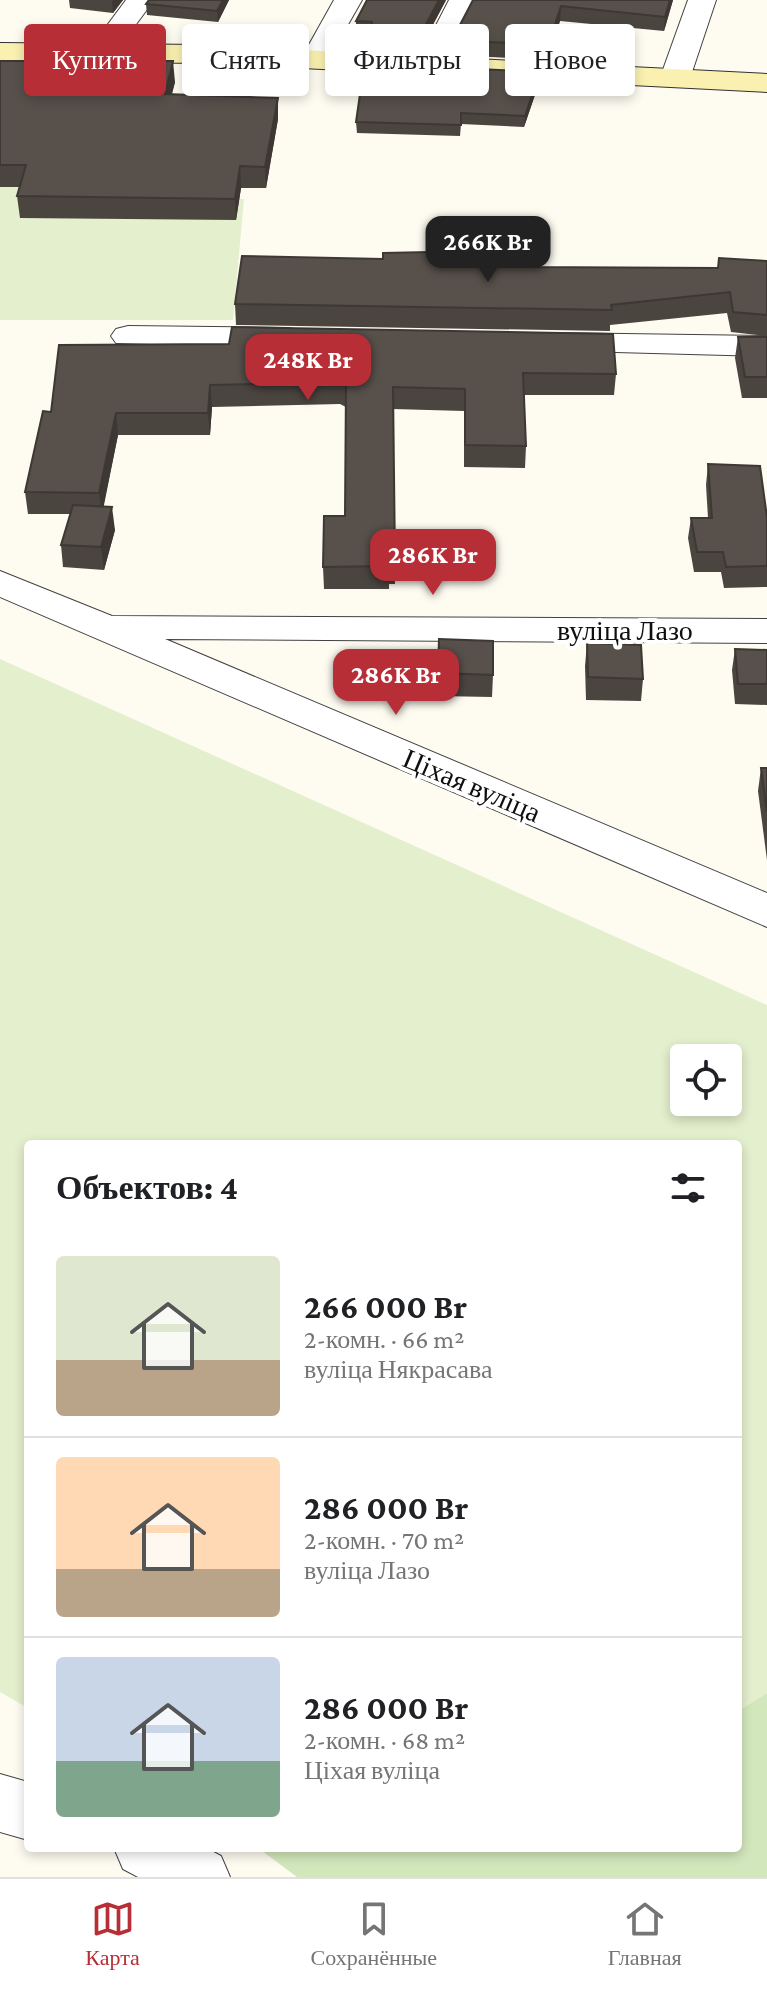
<!DOCTYPE html>
<html lang="ru">
<meta charset="utf-8">
<style>
body{margin:0;font-family:"Crimson Pro",serif;background:#f2f2f2;color:#202124;height:100vh;display:flex;flex-direction:column;font-size:30px;white-space:nowrap}
*{box-sizing:border-box;margin:0}
p{font-size:26px;color:#757577}
.icon{flex:none;width:44px;height:44px;fill:none;stroke:currentColor;stroke-width:2;stroke-linecap:round;stroke-linejoin:round}
.map{position:relative;flex:1;overflow:hidden}
.drawer{position:absolute;left:24px;top:1140px;width:718px;height:712px;display:flex;flex-direction:column;background:#fff;border-radius:8px;box-shadow:0 4px 12px #0003}
.drawer>*{flex:none}
.top-card{position:absolute;left:24px;top:24px;width:720px;height:72px;display:flex;gap:16px}
.fabs{position:absolute;left:670px;top:1044px;display:grid;gap:16px}
.fabs a{display:grid;place-items:center;width:72px;height:72px;border-radius:8px;background:#fff;box-shadow:0 4px 12px #0003;font-size:40px}
.price{position:absolute;translate:-50% -68px;padding:0 18px;border-radius:16px;background:#b72e36;color:#fff;font-size:26px;line-height:52px;filter:drop-shadow(0 2px 4px #0008)}
.price::after{content:'';position:absolute;left:50%;top:48px;width:24px;height:18px;margin-left:-12px;background:inherit;clip-path:polygon(0 0,100% 0,50% 100%)}
.price.current{background:#222;color:#fff}
ul{padding:0;list-style:none}
li{display:flex;align-items:center;gap:24px;height:200px;padding:0 32px}
li+li{border-top:2px solid #e0e0e0}
li span{display:grid;place-items:center;flex:none;width:224px;height:160px;border-radius:8px;color:#555}
li>.icon{margin-inline-start:auto}
span .icon{width:96px;height:96px;fill:#fffc;stroke-width:1}
li b{font-size:34px}
h2{display:flex;justify-content:space-between;align-items:center;height:96px;padding:0 32px;font-size:34px}
.pill{padding:0 28px;border-radius:8px;background:#fff;box-shadow:0 4px 12px #0003;font-size:28px;line-height:72px}
.pill.current{background:#b72e36;color:#fff}
.dock{display:flex;justify-content:space-around;align-items:center;height:112px;border-top:2px solid #e0e0e0;background:#fff;font-size:22px;color:#757577}
.dock a{display:grid;justify-items:center;gap:4px}
.dock .current{color:#b72e36}
.map>svg:first-child{display:block}
</style>
<div class="map">
<svg width="767" height="1877" viewBox="0 0 767 1877">
<rect width="100%" height="100%" fill="#fefbf1"/>
<path fill="#d3e7bc" d="M767,1693V1877H297L258,1848H738V1711Z"/>
<g fill="#e4efcd" fill-rule="evenodd">
<path d="M0,174L151,197L244,199L233,320H0Z"/>
<path d="M0,659L767,1005V1693L738,1711V1144H28V1708L0,1692ZM728,1058V1102H684V1058Z"/>
</g>
<g fill="none" stroke-linecap="round" stroke-linejoin="round">
<defs>
<g id="minor">
<path d="M126,0H154L112,57H92L88,51Z"/>
<path d="M334,0H362L325,65H305L301,59Z"/>
<path d="M449,0H477L439,72H419L415,66Z"/>
<path d="M688,0H716L690,78L685,84H665L660,78Z"/>
<path d="M128,326L289,328L301,331L306,338L301,345L289,348L116,343L111,336L116,329Z"/>
<path d="M553,333L767,336V356L541,350L536,343L541,336Z"/>
<path d="M0,571L112,616L767,619V643L165,639L767,893V927L0,597Z"/>
</g>
<g id="tertiary">
<path d="M0,1774L28,1782V1840L0,1832Z"/>
<path d="M114,1848H206L221,1856L230,1877H138L123,1869Z"/>
</g>
<path id="secondary" d="M0,43L204,45L767,74V92L204,63L0,61Z"/>
</defs>
<use href="#minor" stroke="#424242" stroke-width="2"/>
<use href="#tertiary" stroke="#424242" stroke-width="2"/>
<use href="#secondary" stroke="#313131" stroke-width="2"/>
<use href="#minor" fill="#fff" fill-rule="evenodd"/>
<use href="#tertiary" fill="#fff" fill-rule="evenodd"/>
<use href="#secondary" fill="#faf1b0" fill-rule="evenodd"/>
</g>
<g fill="#4b4540">
<path d="M69,0H123L113,13L70,8Z"/>
<path d="M229,0L218,22L147,15L146,4Z"/>
<path d="M446,0L418,53L371,51V37L356,35V21Z"/>
<path d="M473,0H673L664,31L560,21L547,60L452,55V40Z"/>
<path d="M0,61L175,82L172,94L278,119L266,188H241L236,220L20,218L17,196L20,187H0Z"/>
<path d="M539,83L524,127L461,124L460,136L357,133L356,122Z"/>
<path d="M431,261L527,267L718,268L767,261V336L731,332L727,313L610,325V331L236,325L235,304Z"/>
<path d="M738,337H767V398H742L735,358Z"/>
<path d="M59,345L616,374L614,395H524L526,446L525,468L464,467V411L393,409L395,584H389V589H324L323,567L345,516L346,407L340,404L212,407L210,435H118L103,507L115,530L104,570L63,567L61,545L70,514H28L25,492L51,412Z"/>
<path d="M708,464L767,517V587L724,588L721,572H694L688,538L691,518H708L706,485Z"/>
<path d="M439,639L493,675L492,697L437,696Z"/>
<path d="M587,643L643,679L641,701L586,700L585,666Z"/>
<path d="M735,649L767,650V705L735,704L732,670Z"/>
<path d="M761,768H767V860L758,791Z"/>
</g>
<g fill="#3d3834">
<path d="M113,0H123L113,13L112,2Z"/>
<path d="M223,0H229L218,22L217,11Z"/>
<path d="M439,0H446L418,53V39Z"/>
<path d="M670,0H673L664,31L665,17Z"/>
<path d="M561,6L560,21L547,60L548,45Z"/>
<path d="M173,61L175,82L166,115L165,94Z"/>
<path d="M540,72L539,83L524,127L525,116Z"/>
<path d="M278,98V119L266,188L265,167Z"/>
<path d="M240,166L241,188L236,220L235,199Z"/>
<path d="M210,385L212,407L210,435L208,413Z"/>
<path d="M116,413L118,435L102,515L99,493Z"/>
<path d="M112,507L115,530L104,570L101,547Z"/>
</g>
<g fill="#57504b" stroke="#3d3834" stroke-width="2">
<path d="M149,0H223L217,11L146,4Z"/>
<path d="M367,0H439L418,39L371,36L372,22L356,21Z"/>
<path d="M473,0H670L665,17L561,6L548,45L452,40Z"/>
<path d="M0,61H173L165,94L278,98L265,167L240,166L235,199L17,196L26,165H0Z"/>
<path d="M369,64L540,72L525,116L461,113V125L356,122L363,73L369,74Z"/>
<path d="M430,252L431,261L527,263V267L718,268L719,258L767,261V315L733,312L730,292L611,305L612,310L235,304L242,256L383,259V253Z"/>
<path d="M232,327L613,334L616,374L523,373L526,446L465,445V389L393,387L395,562H389V566L323,567L324,516H345L346,385L340,382L210,385L208,413H116L99,493L25,492L43,411L51,412L59,345L229,344Z"/>
<path d="M738,337H767V377H745Z"/>
<path d="M708,464L760,466L767,517V566L726,567L723,552H697L691,518H712Z"/>
<path d="M73,505L112,507L101,547L61,545Z"/>
<path d="M439,639L493,641V675L438,673Z"/>
<path d="M587,643L641,645L643,679L588,677Z"/>
<path d="M735,649L767,650V684H738Z"/>
<path d="M761,768H767V812Z"/>
</g>
<g text-anchor="middle" stroke-width="8" stroke-linejoin="round" paint-order="stroke">
<g font-size="28" fill="#0f0f0f" stroke="#fff">
<text x="625" y="640">вуліца Лазо</text>
<text transform="translate(472 785) rotate(23)" y="10">Ціхая вуліца</text>
</g>
</g>
</svg>
<div class="fabs">
<a><svg class="icon" aria-label="locate" viewBox="0 0 24 24"><circle cx="12" cy="12" r="6"/><path d="M12 2v4M12 18v4M2 12h4M18 12h4"/></svg></a>
</div>
<b class="price current" style="left:488px;top:284px">266K Br</b>
<b class="price" style="left:308px;top:402px">248K Br</b>
<b class="price" style="left:433px;top:597px">286K Br</b>
<b class="price" style="left:396px;top:717px">286K Br</b>
<div class="top-card">
<a class="pill current">Купить</a>
<a class="pill">Снять</a>
<a class="pill">Фильтры</a>
<a class="pill">Новое</a>
</div>
<section class="drawer">
<h2>Объектов: 4<svg class="icon" aria-label="filters" viewBox="0 0 24 24"><path d="M4 7h16M4 17h16"/><circle cx="9" cy="7" r="2"/><circle cx="15" cy="17" r="2"/></svg></h2>
<ul>
<li><span style="background:linear-gradient(#dfe7d0 65%,#b9a48a 0)"><svg class="icon" aria-label="home" viewBox="0 0 24 24"><path d="M3 11l9-7 9 7M6 9v11h12V9"/></svg></span><div><b>266 000 Br</b><p>2-комн. · 66 m²</p><p>вуліца Някрасава</p></div></li>
<li><span style="background:linear-gradient(#ffd9b3 70%,#b9a48a 0)"><svg class="icon" aria-label="home" viewBox="0 0 24 24"><path d="M3 11l9-7 9 7M6 9v11h12V9"/></svg></span><div><b>286 000 Br</b><p>2-комн. · 70 m²</p><p>вуліца Лазо</p></div></li>
<li><span style="background:linear-gradient(#c9d6e8 65%,#7fa58c 0)"><svg class="icon" aria-label="home" viewBox="0 0 24 24"><path d="M3 11l9-7 9 7M6 9v11h12V9"/></svg></span><div><b>286 000 Br</b><p>2-комн. · 68 m²</p><p>Ціхая вуліца</p></div></li>
</ul>
</section>
</div>
<nav class="dock">
<a class="current"><svg class="icon" aria-label="map" viewBox="0 0 24 24"><path d="M3 6l6-2 6 2 6-2v14l-6 2-6-2-6 2zM9 4v14M15 6v14"/></svg>Карта</a>
<a><svg class="icon" aria-label="saved" viewBox="0 0 24 24"><path d="M7 4h10v16l-5-4-5 4z"/></svg>Сохранённые</a>
<a><svg class="icon" aria-label="home" viewBox="0 0 24 24"><path d="M3 11l9-7 9 7M6 9v11h12V9"/></svg>Главная</a>
</nav>
